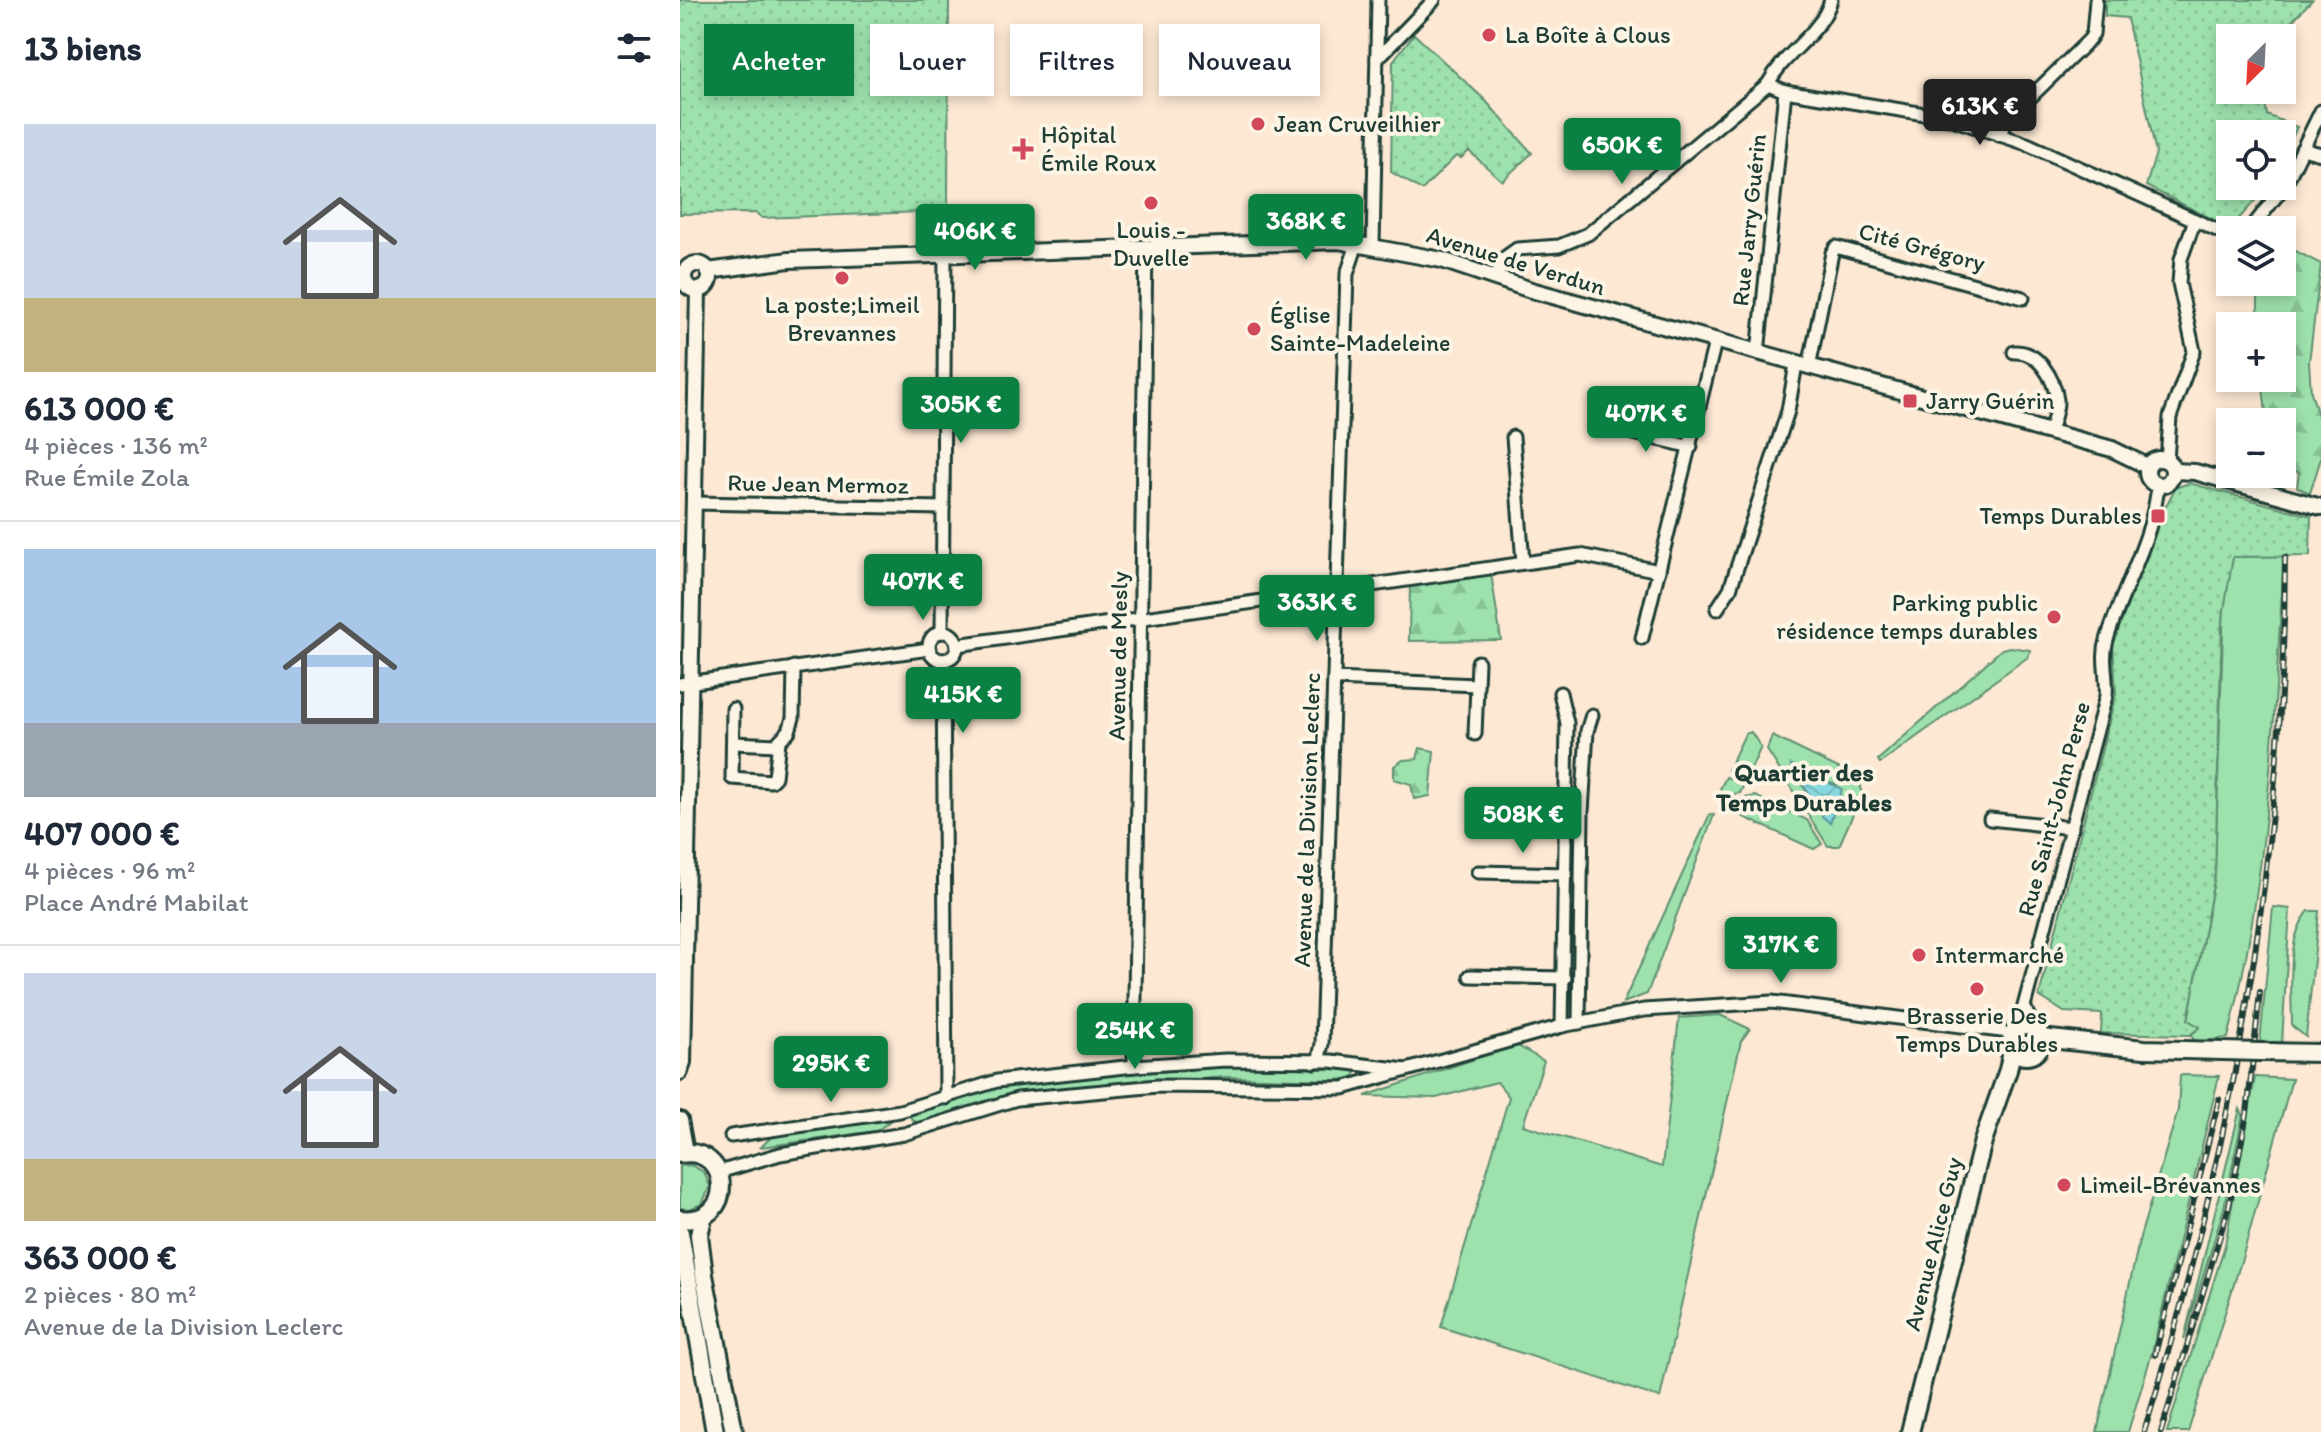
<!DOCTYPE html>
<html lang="fr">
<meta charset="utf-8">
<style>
body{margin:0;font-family:Itim,sans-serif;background:#f6f6f7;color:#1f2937;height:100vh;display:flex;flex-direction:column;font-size:30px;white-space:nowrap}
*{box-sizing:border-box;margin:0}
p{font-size:26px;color:#747a83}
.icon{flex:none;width:44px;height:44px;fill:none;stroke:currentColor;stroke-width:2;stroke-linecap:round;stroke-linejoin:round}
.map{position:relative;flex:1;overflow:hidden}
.sheet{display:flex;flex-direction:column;background:#fff;width:680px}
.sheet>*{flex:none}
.hud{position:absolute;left:24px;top:24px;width:760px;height:72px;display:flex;gap:16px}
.needle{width:52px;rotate:204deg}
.fabs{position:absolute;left:1536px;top:24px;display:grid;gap:16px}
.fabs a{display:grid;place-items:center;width:80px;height:80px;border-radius:0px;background:#fff;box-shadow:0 4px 12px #0003;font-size:40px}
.price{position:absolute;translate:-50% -68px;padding:0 18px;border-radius:8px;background:#0b8043;color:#fff;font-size:26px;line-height:52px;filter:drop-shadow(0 2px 4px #0008)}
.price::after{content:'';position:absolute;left:50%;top:48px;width:24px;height:18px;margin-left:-12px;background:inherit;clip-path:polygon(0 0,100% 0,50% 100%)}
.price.active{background:#222;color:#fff}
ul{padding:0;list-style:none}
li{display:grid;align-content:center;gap:16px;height:424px;padding:0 24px}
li+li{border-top:2px solid #e0e1e3}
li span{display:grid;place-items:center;height:248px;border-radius:0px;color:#555}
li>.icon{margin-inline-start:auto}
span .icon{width:144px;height:144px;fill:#fffc;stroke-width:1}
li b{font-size:34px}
h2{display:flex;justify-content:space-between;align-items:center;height:96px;padding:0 24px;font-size:34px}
.pill{padding:0 28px;border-radius:0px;background:#fff;box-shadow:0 4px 12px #0003;font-size:28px;line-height:72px}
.pill.active{background:#0b8043;color:#fff}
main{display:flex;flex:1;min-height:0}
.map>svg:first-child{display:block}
</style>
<main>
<section class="sheet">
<h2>13 biens<svg class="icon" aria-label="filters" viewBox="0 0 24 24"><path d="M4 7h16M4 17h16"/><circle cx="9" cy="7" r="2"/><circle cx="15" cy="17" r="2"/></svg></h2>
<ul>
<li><span style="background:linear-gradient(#c9d6e8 70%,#c2b280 0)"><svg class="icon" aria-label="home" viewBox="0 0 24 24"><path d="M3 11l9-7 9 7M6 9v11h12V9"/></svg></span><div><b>613 000 €</b><p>4 pièces · 136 m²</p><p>Rue Émile Zola</p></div></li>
<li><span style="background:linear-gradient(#a9c7e8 70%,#9aa5b1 0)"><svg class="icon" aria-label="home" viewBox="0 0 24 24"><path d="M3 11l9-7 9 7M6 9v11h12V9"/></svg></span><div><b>407 000 €</b><p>4 pièces · 96 m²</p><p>Place André Mabilat</p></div></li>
<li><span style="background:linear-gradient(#c9d6e8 75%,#c2b280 0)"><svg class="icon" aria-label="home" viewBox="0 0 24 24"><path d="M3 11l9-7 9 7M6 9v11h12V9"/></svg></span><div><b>363 000 €</b><p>2 pièces · 80 m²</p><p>Avenue de la Division Leclerc</p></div></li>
</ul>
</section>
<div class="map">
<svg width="1641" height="1432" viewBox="0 0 1641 1432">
<defs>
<pattern id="forest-firs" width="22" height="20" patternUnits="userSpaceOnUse" patternTransform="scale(2)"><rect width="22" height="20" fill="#9de1ad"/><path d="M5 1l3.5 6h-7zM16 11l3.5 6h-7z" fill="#87c295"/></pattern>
<pattern id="park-dots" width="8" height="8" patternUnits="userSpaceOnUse" patternTransform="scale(2)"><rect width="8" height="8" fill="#9de1ad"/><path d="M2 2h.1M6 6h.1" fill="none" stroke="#87c295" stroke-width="1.8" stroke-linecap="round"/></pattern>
<pattern id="water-waves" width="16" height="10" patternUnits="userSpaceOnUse" patternTransform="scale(2)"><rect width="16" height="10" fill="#87d8df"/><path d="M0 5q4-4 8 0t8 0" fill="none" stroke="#74bac0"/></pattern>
</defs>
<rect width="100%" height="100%" fill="#fce8d3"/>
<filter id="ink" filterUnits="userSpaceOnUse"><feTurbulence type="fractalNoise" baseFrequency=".0125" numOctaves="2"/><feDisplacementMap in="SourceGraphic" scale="16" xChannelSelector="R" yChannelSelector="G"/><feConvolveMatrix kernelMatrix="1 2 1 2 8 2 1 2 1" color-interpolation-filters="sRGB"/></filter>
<g filter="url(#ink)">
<g fill="#9de1ad" stroke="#5e8f70" stroke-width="2" fill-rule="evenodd">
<path d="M1604,556C1594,718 1589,880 1548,1038L1516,1042L1510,1035L1516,1031L1508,1021L1535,874L1544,600L1553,557Z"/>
<path d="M1330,647L1350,650L1348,657L1200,763L1198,760L1322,649Z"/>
<path d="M1071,732L1081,747L1060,793L1042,796L1040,789L1046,777L1053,779L1055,775L1048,770L1065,734Z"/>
<path d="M1092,736L1181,779V796L1159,846H1148L1087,750ZM1112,765L1157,785L1142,816L1111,767Z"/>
<path d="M1075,796L1127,820L1142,844L1134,849L1046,809L1042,803Z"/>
<path d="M1030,814L1034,815L967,994L943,1003Z"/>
<path d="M1593,907L1610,909L1602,1042H1580Z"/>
<path d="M1629,911H1639L1626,1037L1612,1026C1612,991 1605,938 1629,911Z"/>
<path d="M1040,1015L1070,1029L1061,1041L980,1398L761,1327L829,1097L817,1082L756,1098L685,1096L836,1045L864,1061L843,1125L982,1167L999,1018Z"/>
<path d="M550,1066L678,1070L672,1078L656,1080L545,1077L393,1088L340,1095L237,1123L229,1116L319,1084Z"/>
<path d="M1500,1075L1539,1076L1471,1356L1448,1432H1417L1460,1237L1498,1110Z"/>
<path d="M1575,1077L1612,1079L1563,1255L1508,1432H1487L1545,1245Z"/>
<path d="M1560,1109L1563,1115L1544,1208L1504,1339Z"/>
<path d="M215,1117L197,1131L81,1147L96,1132Z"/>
<path d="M11,1165L24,1172L30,1186L22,1204L9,1209L0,1208V1166Z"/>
</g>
<g fill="url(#forest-firs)" stroke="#5e8f70" stroke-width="2">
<path d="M1602,244L1641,264L1629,362L1631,392L1641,426V458L1630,493L1617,487L1619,472L1602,468V422H1587L1582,378H1602V326H1578V282H1602Z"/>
<path d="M811,573L821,640L729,641L730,582Z"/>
<path d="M740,748L754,751L750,796L734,799L731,784L714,779V766L723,760L737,759Z"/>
</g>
<g fill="url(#park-dots)" stroke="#5e8f70" stroke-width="2">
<path d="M0,0H269L268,211L82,218L76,213L0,214Z"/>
<path d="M1425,0H1632L1596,38H1550V90H1583L1587,115L1617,127L1602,161V134H1550V186H1588L1555,223L1542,224L1466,186L1476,153L1447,18L1425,16Z"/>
<path d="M734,34L805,100L852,153L822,181L789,151L781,158L776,156L742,190L711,172L713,61Z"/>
<path d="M1509,483L1631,516L1630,556L1553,557L1542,622L1535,874L1508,1020L1520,1027L1510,1035L1421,1033L1422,1014L1384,1012L1359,996L1436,694L1433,644L1480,518L1495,488Z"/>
</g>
<path fill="url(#water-waves)" stroke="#5d9a9b" stroke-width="2" d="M1111,765L1162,789L1150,823L1142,816Z"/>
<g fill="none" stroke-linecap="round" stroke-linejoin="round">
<defs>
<g id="minor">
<path d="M697,59L754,0"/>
<path d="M1088,84L1105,91L1269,118L1347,144L1550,236"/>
<path d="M1319,135L1327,120L1409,40L1413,34L1416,0"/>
<path d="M1622,149L1641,154"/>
<path d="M1570,230L1605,185L1641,111"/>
<path d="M693,246L698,0"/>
<path d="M817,276L823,259L837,249L879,246L908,234L1088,84C1105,51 1140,36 1151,0"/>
<path d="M1334,352C1358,350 1374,378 1377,400C1378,409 1372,423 1370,432"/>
<path d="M1078,353L1105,91"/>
<path d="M1129,367L1152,253L1156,247L1343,298"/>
<path d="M929,427L1011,447"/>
<path d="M833,437L843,562"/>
<path d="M1487,461L1490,417L1514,351L1499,283L1501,259L1515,220"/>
<path d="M13,503L263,508"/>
<path d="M1037,609L1050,589L1108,411L1116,364"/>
<path d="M262,632L265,254"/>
<circle cx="263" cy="646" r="14"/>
<path d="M962,638L1035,342"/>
<path d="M277,645L900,555L979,571"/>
<path d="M263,660L266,1098"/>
<path d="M654,679L797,685"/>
<path d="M0,684L249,649"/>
<path d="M880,693L887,723L882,1026"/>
<path d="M53,709L52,778L91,781L95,777L99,741L109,731L113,718L114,667"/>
<path d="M795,734L798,662"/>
<path d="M53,743L98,745"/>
<path d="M1310,819L1392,828"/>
<path d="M798,872L886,874"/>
<path d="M790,976L885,978"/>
<path d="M1345,1008L1353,1028"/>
<path d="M899,1023L902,812L907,731L912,715"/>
<path d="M1338,1029L1426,696C1428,677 1421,659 1427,640C1442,588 1473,540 1478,485"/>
<path d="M634,1062L639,1058L642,1044L667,274L677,244"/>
<path d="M454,1066L466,247"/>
<path d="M51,1136L220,1111L317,1081L454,1066L546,1060L651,1061L726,1070"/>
<path d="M39,1172L100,1154L224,1134L337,1099L478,1086L663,1088L882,1026L964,1010L1092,1002L1321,1031"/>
</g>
<g id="tertiary">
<circle cx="17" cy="277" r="13"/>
<path d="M28,271L109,260L659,241L762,260L851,290L1432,449L1467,466"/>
<circle cx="1480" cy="472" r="13"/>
<path d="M1494,471L1515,472L1641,507"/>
<path d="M0,1072L3,1062L18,290"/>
<path d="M0,1120L6,1152"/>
</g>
<g id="secondary">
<circle cx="1346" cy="1041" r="15"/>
<path d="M1361,1038L1464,1049L1543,1051"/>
<path d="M1580,1052L1641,1053"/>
<path d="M0,1154C52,1144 57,1226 0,1219"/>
<path d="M23,1218L19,1235L24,1275L54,1432"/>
<path d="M0,1233L35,1432"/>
<path d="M1230,1432L1303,1141L1328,1070L1333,1046"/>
</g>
</defs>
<use href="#minor" stroke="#1f3d34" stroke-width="17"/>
<use href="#tertiary" stroke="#1f3d34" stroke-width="20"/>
<use href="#secondary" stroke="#1f3d34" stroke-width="22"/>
<use href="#minor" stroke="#fcf5e5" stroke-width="11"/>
<use href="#tertiary" stroke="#fcf5e5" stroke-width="14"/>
<use href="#secondary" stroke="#fcf5e5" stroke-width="16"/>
<defs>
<g id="rail">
<path d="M1475,1355L1539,1099"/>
<path d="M1464,1432C1553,1149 1604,854 1605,557"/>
<path d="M1481,1432L1549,1206L1567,1114L1580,992"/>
</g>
</defs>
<use href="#rail" stroke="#1f3d34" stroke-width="6"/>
<use href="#rail" stroke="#fcf5e5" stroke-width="3" stroke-dasharray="9" stroke-linecap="butt"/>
<defs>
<path id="secondary-bridge" d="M1543,1051L1580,1052"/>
</defs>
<use href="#secondary-bridge" stroke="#1f3d34" stroke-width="22" stroke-linecap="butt"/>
<use href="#secondary-bridge" stroke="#fcf5e5" stroke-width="16"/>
</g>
</g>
<g fill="#d1495b" stroke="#fcf5e5" stroke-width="3">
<circle cx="809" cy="35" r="8"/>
<circle cx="578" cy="124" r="8"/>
<path d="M339 137h8v8h8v8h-8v8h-8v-8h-8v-8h8z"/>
<circle cx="471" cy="203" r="8"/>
<circle cx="162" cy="278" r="8"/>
<circle cx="574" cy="329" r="8"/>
<rect x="1222" y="393" width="16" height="16" rx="4"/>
<rect x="1470" y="508" width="16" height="16" rx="4"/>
<circle cx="1374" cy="617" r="8"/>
<circle cx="1239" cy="955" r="8"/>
<circle cx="1297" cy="989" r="8"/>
<circle cx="1384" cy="1185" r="8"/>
</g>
<g text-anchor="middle" stroke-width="8" stroke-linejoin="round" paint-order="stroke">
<g font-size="24" fill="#1f3d34" stroke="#fcf5e5" text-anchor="start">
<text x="825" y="43">La Boîte à Clous</text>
<text x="594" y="132">Jean Cruveilhier</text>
<text x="361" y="143">Hôpital<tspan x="361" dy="28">Émile Roux</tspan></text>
<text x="471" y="238" text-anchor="middle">Louis -<tspan x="471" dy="28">Duvelle</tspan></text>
<text x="162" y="313" text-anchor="middle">La poste;Limeil<tspan x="162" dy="28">Brevannes</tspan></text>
<text x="590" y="323">Église<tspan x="590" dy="28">Sainte-Madeleine</tspan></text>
<text x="1246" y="409">Jarry Guérin</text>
<text x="1462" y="524" text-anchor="end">Temps Durables</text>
<text x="1358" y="611" text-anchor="end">Parking public<tspan x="1358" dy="28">résidence temps durables</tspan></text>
<text x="1255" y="963">Intermarché</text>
<text x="1297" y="1024" text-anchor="middle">Brasserie Des<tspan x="1297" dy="28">Temps Durables</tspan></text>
<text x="1400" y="1193">Limeil-Brévannes</text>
</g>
<g font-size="24" fill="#1f3d34" stroke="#fcf5e5">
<text transform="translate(1069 220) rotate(-84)" y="8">Rue Jarry Guérin</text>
<text transform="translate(1242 247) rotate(15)" y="8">Cité Grégory</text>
<text transform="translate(836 261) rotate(17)" y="8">Avenue de Verdun</text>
<text transform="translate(138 484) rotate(1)" y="8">Rue Jean Mermoz</text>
<text transform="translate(438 656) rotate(-89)" y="8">Avenue de Mesly</text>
<text transform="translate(1374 809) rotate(-75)" y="8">Rue Saint-John Perse</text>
<text transform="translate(627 820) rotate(-88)" y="8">Avenue de la Division Leclerc</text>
<text transform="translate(1253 1244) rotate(-76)" y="8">Avenue Alice Guy</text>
</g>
<g font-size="26" font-weight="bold" fill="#1f3d34" stroke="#fcf5e5">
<text x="1124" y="781">Quartier des<tspan x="1124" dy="30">Temps Durables</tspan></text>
</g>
</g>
</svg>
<div class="fabs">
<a><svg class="needle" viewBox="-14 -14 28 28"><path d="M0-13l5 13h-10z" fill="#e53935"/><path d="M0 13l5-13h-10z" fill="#747a83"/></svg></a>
<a><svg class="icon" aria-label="locate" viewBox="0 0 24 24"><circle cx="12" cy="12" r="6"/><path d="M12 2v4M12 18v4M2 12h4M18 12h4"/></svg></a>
<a><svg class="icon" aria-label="layers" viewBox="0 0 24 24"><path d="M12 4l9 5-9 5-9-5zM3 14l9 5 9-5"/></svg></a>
<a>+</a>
<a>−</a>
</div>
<b class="price active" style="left:1300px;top:147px">613K €</b>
<b class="price" style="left:942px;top:186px">650K €</b>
<b class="price" style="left:626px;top:262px">368K €</b>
<b class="price" style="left:295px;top:272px">406K €</b>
<b class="price" style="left:281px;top:445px">305K €</b>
<b class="price" style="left:966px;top:454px">407K €</b>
<b class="price" style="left:243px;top:622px">407K €</b>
<b class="price" style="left:637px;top:643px">363K €</b>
<b class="price" style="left:283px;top:735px">415K €</b>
<b class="price" style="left:843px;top:855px">508K €</b>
<b class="price" style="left:1101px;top:985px">317K €</b>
<b class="price" style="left:455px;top:1071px">254K €</b>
<b class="price" style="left:151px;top:1104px">295K €</b>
<div class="hud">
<a class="pill active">Acheter</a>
<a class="pill">Louer</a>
<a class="pill">Filtres</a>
<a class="pill">Nouveau</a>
</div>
</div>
</main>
